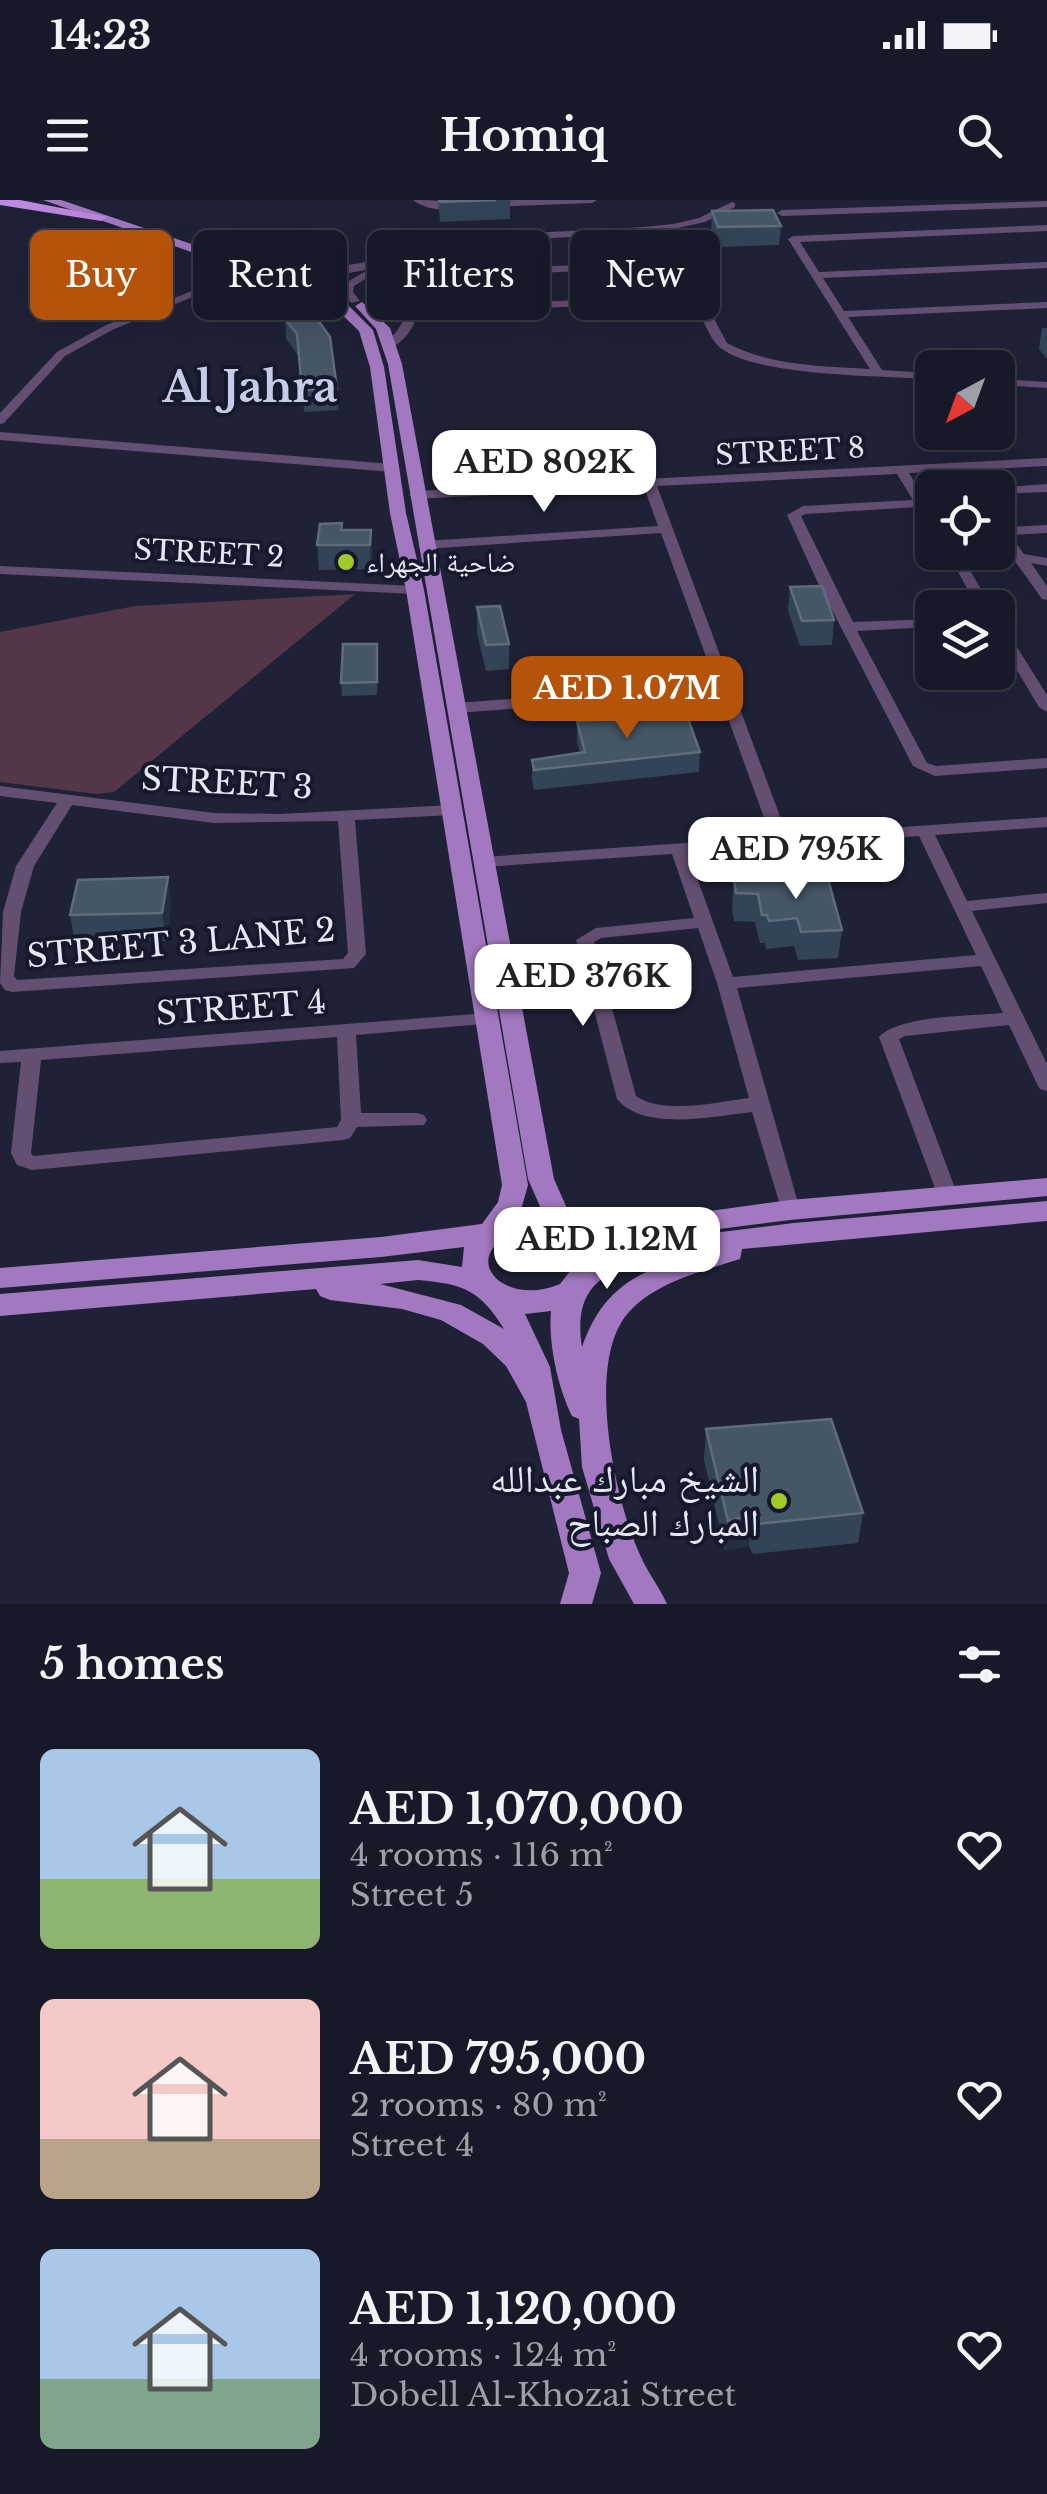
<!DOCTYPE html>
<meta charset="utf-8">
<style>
body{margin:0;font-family:"Libre Baskerville","Noto Naskh Arabic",serif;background:#202230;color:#f1f3f6;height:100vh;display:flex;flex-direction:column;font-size:38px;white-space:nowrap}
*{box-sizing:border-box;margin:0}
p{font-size:32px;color:#9ea0a8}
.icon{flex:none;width:55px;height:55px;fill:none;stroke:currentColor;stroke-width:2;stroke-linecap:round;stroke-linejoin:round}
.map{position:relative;height:1404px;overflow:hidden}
.sheet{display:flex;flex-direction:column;background:#171928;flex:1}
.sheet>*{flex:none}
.top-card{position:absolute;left:30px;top:30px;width:988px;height:90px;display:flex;gap:20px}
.needle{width:65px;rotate:221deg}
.fabs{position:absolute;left:915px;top:150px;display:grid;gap:20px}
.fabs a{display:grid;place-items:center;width:100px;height:100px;border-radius:15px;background:#171928;box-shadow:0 10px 40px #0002,0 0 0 2px #363845;font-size:50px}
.price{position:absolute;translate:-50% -85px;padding:0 22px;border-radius:20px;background:#fff;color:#222;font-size:32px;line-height:65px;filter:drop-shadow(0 2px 5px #0008)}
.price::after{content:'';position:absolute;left:50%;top:60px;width:30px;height:22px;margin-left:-15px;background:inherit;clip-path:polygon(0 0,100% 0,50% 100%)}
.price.selected{background:#b45309;color:#fff}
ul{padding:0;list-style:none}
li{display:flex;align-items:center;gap:30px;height:250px;padding:0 40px}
li span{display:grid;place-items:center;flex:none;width:280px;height:200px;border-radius:15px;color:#555}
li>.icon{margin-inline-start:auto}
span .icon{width:120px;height:120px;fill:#fffc;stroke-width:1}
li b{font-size:42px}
h2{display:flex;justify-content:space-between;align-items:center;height:120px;padding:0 40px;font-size:42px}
.pill{padding:0 35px;border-radius:15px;background:#171928;box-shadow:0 10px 40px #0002,0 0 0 2px #363845;font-size:35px;line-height:90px}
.pill.selected{background:#b45309;color:#fff}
.status{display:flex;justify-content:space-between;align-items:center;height:70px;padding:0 50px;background:#171928;direction:ltr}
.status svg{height:28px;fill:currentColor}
header{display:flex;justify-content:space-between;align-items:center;height:130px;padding:0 40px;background:#171928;font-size:45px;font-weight:700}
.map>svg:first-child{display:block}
</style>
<div class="status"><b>14:23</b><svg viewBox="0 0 49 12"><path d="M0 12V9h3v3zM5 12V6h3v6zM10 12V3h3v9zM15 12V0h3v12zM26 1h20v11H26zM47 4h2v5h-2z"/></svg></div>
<header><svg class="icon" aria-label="menu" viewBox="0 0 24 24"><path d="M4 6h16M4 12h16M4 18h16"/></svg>Homiq<svg class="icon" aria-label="search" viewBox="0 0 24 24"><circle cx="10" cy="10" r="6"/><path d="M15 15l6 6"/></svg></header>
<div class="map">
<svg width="1047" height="1404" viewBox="0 0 1047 1404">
<rect width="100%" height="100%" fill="#1f2136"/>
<path fill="#543649" d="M355,394L114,592L96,594L0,582V432L135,406Z"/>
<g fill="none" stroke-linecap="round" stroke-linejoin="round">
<g fill="#634f72" fill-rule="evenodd">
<path d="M413,0C424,0 458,1 466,5C450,12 427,11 413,0Z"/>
<path d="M517,0H597L592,3L487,7L482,4L487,1Z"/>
<path d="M1047,1V7L782,16L777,13L782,10Z"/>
<path d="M732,2L735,3V7L705,22L664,31L669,34L727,143C770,166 823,166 870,169L788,39L793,36L1047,25V31L800,42L819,72L1047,62V68L823,78L844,111L1047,102V108L848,117L882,170L932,173V179C884,176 758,176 722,149C709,140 702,115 694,101L472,111L453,105L447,78L464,70L673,61L659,34L664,31C603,38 541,36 480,44C422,52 322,94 269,67L274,64C352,77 406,48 480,38C544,29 609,32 673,24L699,18ZM676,67L691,95L472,105L463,103L458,79L466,76Z"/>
<path d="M469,63L474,66L473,68L407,74C418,94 423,117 406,136C399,144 395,147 385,147V143C412,121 415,92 389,67L390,65L402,68Z"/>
<path d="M252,67L261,69L112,130L65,156L4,223L0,224V213L57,152L104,126Z"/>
<path d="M366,71L375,73L354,86L353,92L360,101L351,103L343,92L344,84Z"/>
<path d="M998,179L1047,182V188L998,185Z"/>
<path d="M0,232L392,264L398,268L392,272L0,240Z"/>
<path d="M1047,258V266L909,273L932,311V325L927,324L917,307L806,314L801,316L853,422L932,419V427L857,431L927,563L936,566L1047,558V568L935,576L913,566L818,383L787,315L803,306L913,300L897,274L657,286L787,635L1047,617V627L935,635L967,701L1047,693V703L972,711L1047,864V891L1040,889L1037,884L1009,825L905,836L899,839L958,996L955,1001H941L938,996L879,837C899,815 973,816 1003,813L981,766L737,788L800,1010L797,1015L790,1018L783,1015L752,912C715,916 644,932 617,899L576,740L596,728L694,718L672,654L484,667L475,662L484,657L771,637L719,493L456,513L448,508L456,503L716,484L661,333L425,349L418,345L425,341L658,326L644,287L415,299L409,295L415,291ZM919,636L976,755L733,777L688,653ZM698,728L717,783L749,898C718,902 662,915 636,896L594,742L601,738Z"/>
<path d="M1047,284V292L998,294V288H993Z"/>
<path d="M998,323L1005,327L1047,325V333L1010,335L1024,354L1047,358V366L1031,363L1047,386V400L1042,399L1012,357L964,360L992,408H978L947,352H998V350L1007,349L998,336Z"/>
<path d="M0,366L415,386L422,390L415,394L0,374Z"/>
<path d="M998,424L1005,428L1047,495V512L1039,507L998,439Z"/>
<path d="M0,586L214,613L280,614L452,605L460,610L452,615L355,620L366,754L354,768L12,792L5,790L0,783L3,712L16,666L57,603L0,596ZM72,605L214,623L338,621L348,753L343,759L17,780L14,776L21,712L34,666Z"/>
<path d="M487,813L494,815L496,819L494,823L356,835L361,913H417L424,915L427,920L424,925L357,927L350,938L343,940L32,970L17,965L11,953L21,862L0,863V851ZM337,837L341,920L337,927L33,956L31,953L41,860Z"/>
</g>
<path fill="#a279c0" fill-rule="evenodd" d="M43,0H61L307,83L343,100L373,130L384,167L406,313L424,390L528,985L521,1010L542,1011L528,979L388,164L376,129L355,106L362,102L390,128L402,164L554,979L573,1022L609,1025L790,1000L1047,978V996L790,1020L595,1045L599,1054L639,1042L794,1023L1047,1001V1021L742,1049L740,1059C703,1071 656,1082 629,1112C584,1161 615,1302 641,1357C648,1373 660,1388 667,1404H634L609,1359L582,1267L579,1219L572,1216C558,1188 548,1143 551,1111L525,1114L550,1167L561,1230L601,1373L592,1404H560L569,1373L526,1202L506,1166L483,1144L441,1120L402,1109L330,1100L320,1096L316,1089L0,1116V1094L418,1060L462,1067L464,1047L381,1057L0,1088V1068L381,1037L482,1024L498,1002L502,985L406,390L390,313L370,167L359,131L333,106L297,89ZM523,1029C548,1032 569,1039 574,1066L560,1084C501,1109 453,1053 523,1029ZM685,1057C631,1074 601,1093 582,1147C570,1071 624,1064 685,1057ZM418,1080C464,1084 480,1090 504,1129L461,1105L380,1084Z"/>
<path fill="#bb89df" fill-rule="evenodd" d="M0,0H20L108,17L101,21L0,5Z"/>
</g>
<g fill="#324455">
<path d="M438,0H510V19L440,22Z"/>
<path d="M712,11L781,26L779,45L717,47L711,30Z"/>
<path d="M250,78L252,99L250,108L220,110L218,90Z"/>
<path d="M285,119L337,189L338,210L304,212L298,155L286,139Z"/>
<path d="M1042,128H1047V159L1039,149Z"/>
<path d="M342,323V330H371V369L319,370L317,345Z"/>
<path d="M790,387L834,420L832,445L800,446L788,411Z"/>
<path d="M477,407L509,444V469L486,471L477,433Z"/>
<path d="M378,456L377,495L342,496L341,483Z"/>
<path d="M577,521L700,552L699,572L534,590L532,580V560L580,553L577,541Z"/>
<path d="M168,677L171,705L166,741L75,743L70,715Z"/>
<path d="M734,680L842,730L838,758L798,760L794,746L766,749L765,743H760L755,722L734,721L732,708Z"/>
<path d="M706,1229L863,1313L858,1343L753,1354L749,1346L725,1351L704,1260Z"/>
</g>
<g fill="#232f41">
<path d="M250,78L252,99L250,108L248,88Z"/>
<path d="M371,330L373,354L371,369L370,345Z"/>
<path d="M168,677L171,705L166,741L162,713Z"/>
<path d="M752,1315L749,1346L725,1351L728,1321Z"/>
</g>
<g fill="#455666" stroke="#5e6c7d" stroke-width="2.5">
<path d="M439,0H496L440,2Z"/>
<path d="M773,10L781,26L718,27L712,11Z"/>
<path d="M220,77L250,78L248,88L218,90Z"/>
<path d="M315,116L330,137L337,189L302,190L297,134L285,119Z"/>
<path d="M342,323L341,330H371L370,345H317L320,324Z"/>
<path d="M822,386L834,420L802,421L790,387Z"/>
<path d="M500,406L509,444L486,445L477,407Z"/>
<path d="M343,444H377V482L341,483Z"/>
<path d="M687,516L700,552L534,570L532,560L585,552L577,521Z"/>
<path d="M168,677L162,713L70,715L78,680Z"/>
<path d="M828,679L842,730L801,732L797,718L769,721L767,715H762L758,694L736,693L734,680Z"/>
<path d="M831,1219L863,1313L756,1324L752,1315L728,1321L706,1229Z"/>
</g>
<g fill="#a2c928" stroke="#16182c" stroke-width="4">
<circle cx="346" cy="362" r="10"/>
<circle cx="779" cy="1301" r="10"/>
</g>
<g text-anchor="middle" stroke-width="8" stroke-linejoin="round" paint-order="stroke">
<g font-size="28" fill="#e4e7f5" stroke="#16182c">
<text transform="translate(790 251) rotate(-3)" y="10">STREET 8</text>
<text transform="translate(209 353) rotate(3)" y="10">STREET 2</text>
</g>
<g font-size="28" fill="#e4e7f5" stroke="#16182c" text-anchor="start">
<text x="366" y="372">ضاحية الجهراء</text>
</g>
<g font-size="32" fill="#e4e7f5" stroke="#16182c">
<text transform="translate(227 583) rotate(3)" y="11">STREET 3</text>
<text transform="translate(181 743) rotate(-5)" y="11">STREET 3 LANE 2</text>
<text transform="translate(241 808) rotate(-4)" y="11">STREET 4</text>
</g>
<g font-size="38" fill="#e4e7f5" stroke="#16182c" text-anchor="end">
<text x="759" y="1292">الشيخ مبارك عبدالله<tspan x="759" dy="44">المبارك الصباح</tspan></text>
</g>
<g font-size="42" font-weight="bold" fill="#c7cbe7" stroke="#16182c">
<text x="250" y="202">Al Jahra</text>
</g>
</g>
</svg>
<div class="fabs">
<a><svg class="needle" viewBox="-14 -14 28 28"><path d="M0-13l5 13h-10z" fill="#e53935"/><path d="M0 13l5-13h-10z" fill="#9ea0a8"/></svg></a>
<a><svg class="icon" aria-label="locate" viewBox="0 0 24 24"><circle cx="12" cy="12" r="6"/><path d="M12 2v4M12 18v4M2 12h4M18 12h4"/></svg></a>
<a><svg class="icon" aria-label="layers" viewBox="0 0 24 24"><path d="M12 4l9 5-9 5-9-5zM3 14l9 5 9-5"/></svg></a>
</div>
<b class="price" style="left:544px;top:315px">AED 802K</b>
<b class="price selected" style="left:627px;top:541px">AED 1.07M</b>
<b class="price" style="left:796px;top:702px">AED 795K</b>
<b class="price" style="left:583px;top:829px">AED 376K</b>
<b class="price" style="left:607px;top:1092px">AED 1.12M</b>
<div class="top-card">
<a class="pill selected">Buy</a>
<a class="pill">Rent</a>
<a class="pill">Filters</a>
<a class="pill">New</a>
</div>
</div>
<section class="sheet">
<h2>5 homes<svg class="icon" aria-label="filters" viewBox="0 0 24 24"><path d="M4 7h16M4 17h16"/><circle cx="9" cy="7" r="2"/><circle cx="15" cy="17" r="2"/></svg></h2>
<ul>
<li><span style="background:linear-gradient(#a9c7e8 65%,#8fb573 0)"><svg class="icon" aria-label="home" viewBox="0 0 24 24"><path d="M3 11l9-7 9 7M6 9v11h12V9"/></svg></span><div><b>AED 1,070,000</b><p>4 rooms · 116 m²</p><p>Street 5</p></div><svg class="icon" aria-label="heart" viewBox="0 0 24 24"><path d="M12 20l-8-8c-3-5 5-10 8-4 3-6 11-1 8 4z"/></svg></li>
<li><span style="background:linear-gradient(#f6c9c9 70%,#b9a48a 0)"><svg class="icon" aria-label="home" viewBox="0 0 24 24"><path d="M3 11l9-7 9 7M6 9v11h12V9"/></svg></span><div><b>AED 795,000</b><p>2 rooms · 80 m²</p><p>Street 4</p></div><svg class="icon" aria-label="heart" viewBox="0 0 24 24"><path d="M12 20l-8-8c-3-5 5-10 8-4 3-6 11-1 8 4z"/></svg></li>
<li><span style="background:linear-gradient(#a9c7e8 65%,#7fa58c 0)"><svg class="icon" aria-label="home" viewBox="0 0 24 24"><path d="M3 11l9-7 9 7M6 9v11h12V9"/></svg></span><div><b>AED 1,120,000</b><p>4 rooms · 124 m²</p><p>Dobell Al-Khozai Street</p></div><svg class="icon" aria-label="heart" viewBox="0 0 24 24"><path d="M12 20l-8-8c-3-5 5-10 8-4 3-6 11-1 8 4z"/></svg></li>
</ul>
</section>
